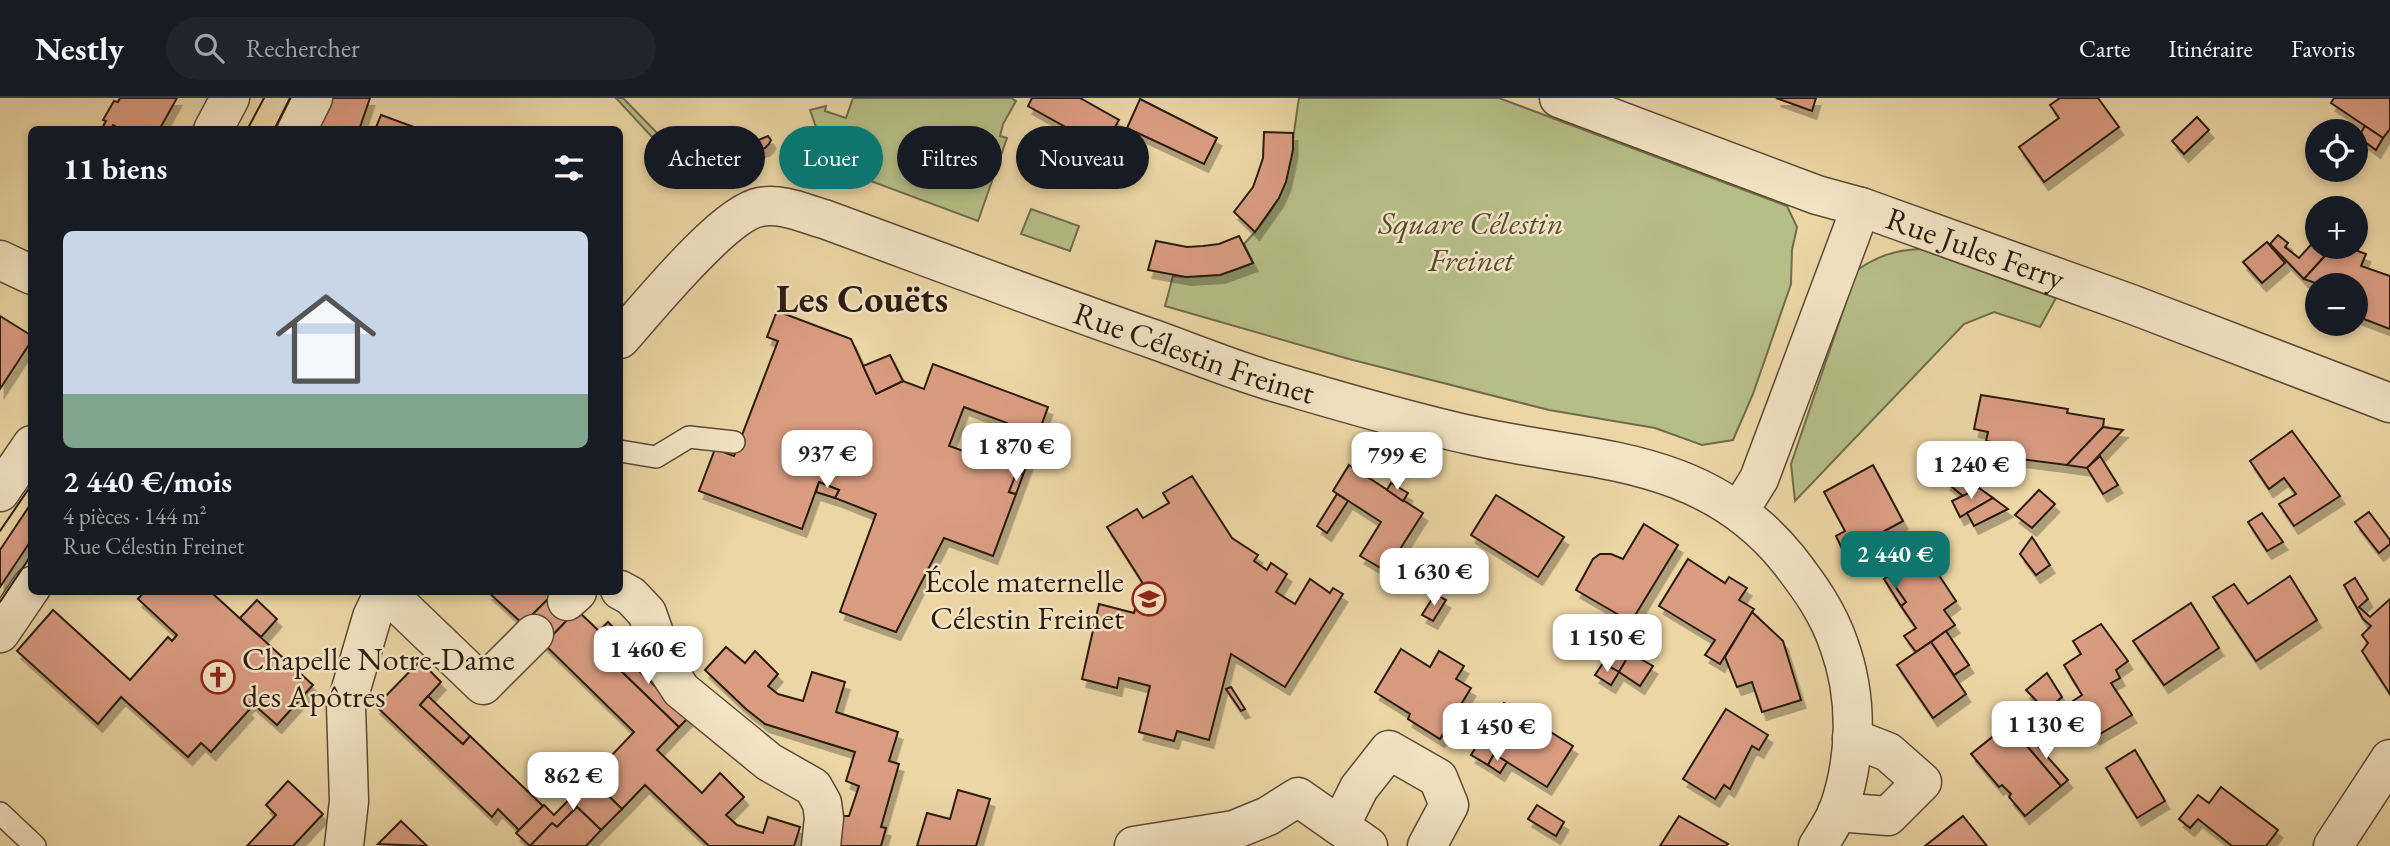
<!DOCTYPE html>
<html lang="fr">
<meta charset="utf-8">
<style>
body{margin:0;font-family:"EB Garamond",serif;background:#20242c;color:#f1f3f6;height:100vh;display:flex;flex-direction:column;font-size:26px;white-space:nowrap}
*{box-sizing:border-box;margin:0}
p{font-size:23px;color:#9ea1a6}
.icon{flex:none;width:38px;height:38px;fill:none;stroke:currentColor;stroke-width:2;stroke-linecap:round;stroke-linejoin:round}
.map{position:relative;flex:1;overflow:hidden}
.panel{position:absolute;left:28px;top:28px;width:595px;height:469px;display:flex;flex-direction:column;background:#171b24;border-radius:10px;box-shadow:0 4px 10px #0003}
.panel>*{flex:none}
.top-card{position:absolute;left:644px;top:28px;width:665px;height:63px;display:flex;gap:14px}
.tools{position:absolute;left:2305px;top:21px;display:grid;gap:14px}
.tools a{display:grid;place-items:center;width:63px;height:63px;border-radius:50%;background:#171b24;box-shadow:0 4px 10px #0003;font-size:35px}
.price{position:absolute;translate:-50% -60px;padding:0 16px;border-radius:14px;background:#fff;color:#222;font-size:23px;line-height:46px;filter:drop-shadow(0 2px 4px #0008)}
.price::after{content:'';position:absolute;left:50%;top:42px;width:21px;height:16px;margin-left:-10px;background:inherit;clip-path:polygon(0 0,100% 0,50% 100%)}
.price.selected{background:#0f766e;color:#fff}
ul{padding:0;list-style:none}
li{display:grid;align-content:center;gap:14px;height:371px;padding:0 35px}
li span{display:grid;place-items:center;height:217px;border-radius:10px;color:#555}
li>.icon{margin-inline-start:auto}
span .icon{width:126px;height:126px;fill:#fffc;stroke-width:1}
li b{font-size:30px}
h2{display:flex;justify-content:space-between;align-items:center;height:84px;padding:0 35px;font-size:30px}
.pill{padding:0 24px;border-radius:32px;background:#171b24;box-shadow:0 4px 10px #0003;font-size:24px;line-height:63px}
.pill.selected{background:#0f766e;color:#fff}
header{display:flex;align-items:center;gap:42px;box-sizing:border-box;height:98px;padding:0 35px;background:#171b24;border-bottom:2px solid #363941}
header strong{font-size:33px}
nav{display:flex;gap:38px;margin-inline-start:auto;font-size:24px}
.search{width:490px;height:63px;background:#20242c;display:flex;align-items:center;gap:18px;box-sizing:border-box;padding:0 24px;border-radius:38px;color:#9ea1a6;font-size:26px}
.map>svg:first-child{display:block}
</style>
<header>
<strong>Nestly</strong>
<div class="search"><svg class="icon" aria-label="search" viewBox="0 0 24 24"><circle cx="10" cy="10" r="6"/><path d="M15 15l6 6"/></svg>Rechercher</div>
<nav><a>Carte</a><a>Itinéraire</a><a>Favoris</a></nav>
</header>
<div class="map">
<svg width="2390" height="748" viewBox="0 0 2390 748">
<defs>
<filter id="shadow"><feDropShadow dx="4.5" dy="8" stdDeviation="0" flood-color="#0004"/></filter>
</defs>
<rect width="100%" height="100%" fill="#ecd6a5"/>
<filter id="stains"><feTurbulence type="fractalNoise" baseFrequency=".00286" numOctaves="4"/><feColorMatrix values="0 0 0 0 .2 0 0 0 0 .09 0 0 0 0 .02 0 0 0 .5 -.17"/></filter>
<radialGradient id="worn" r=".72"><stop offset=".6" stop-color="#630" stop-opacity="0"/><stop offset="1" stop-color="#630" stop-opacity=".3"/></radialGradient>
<g fill="#b6be87" stroke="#706c4c" stroke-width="2">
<path d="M616,0H623L694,73L688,78Z"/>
<path d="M853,0H1011L1016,3L1003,26L1000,38L1007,40L978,123L806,59L816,29L810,12L826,8L825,13L846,20Z"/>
<path d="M1299,0H1499L1787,108L1797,129L1792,152L1791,186L1753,296L1733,342L1702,347L1655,330L1549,312L1349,261L1165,208L1173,178C1202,181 1226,176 1253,165L1244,146C1294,94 1288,67 1299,0Z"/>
<path d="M1031,111L1079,128L1070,153L1021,136Z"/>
<path d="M1920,151L2056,200L2040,229L1994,214L1964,226L1795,403L1791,366L1857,172C1878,158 1895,152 1920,151Z"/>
</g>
<g fill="#d99c81" stroke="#2a1b10" stroke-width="2" fill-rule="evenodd" filter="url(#shadow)">
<path d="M120,0H177L159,32H122L113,27L111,32H104L102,30L106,23L103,22L114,3L118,4Z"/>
<path d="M331,0H370L359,32H316Z"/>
<path d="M1032,0H1080L1119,22L1103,50L1028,8Z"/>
<path d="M1776,0H1816L1812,13Z"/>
<path d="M2060,0H2098L2119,29L2044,84L2019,49L2059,20L2050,7Z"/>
<path d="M2334,0H2390V31L2383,40L2331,5Z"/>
<path d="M1140,1L1217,40L1204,66L1127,30Z"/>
<path d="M381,17L422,32H375Z"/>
<path d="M2197,19L2209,32L2184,56L2172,43Z"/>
<path d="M2365,28L2383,40L2376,52L2358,39Z"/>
<path d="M1264,34L1293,35V52L1286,84L1279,100L1255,134L1234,114L1253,89L1258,75L1263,60Z"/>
<path d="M768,38L771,42L769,46L765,50L755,52L753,49L756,43Z"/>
<path d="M2278,137L2288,145L2285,149L2299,160L2317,140V149H2333L2304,181L2270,146Z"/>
<path d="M1239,138L1253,165L1237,171L1220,177L1186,179L1148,172L1156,143L1187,149L1203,148L1219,146Z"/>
<path d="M2267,144L2285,165L2262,185L2243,164Z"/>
<path d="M2333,149H2347L2366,156L2361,168L2390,178V231L2356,218V187H2321L2304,181Z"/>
<path d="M777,213L851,241L876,296L903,283L924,291L933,266L1048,309L1023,377L1017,373L1013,385L1009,394L1016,396L993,458L944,440L896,534L840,514L876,416L835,400L839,392L819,384L802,431L699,393L715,351L734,358L778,243L767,239ZM964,309L1007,325L992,363L949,348Z"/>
<path d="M0,218L32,238V242L0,291Z"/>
<path d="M890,257L903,283L876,296L863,268Z"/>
<path d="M1981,297L2068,311L2067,315L2104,321L2103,329L2067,367L2004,359L2007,347L1986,343L1988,334L1974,331Z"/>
<path d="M2103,329L2123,332L2087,370L2067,367Z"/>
<path d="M2292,333L2340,398L2294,428L2279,406L2296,396L2284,380L2269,391L2250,363Z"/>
<path d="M2100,358L2118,387L2103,396L2087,370Z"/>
<path d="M1349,367L1423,415L1386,473L1360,458L1381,424L1333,393Z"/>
<path d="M1873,367L1903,423L1844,455L1836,438L1845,433L1824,394Z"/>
<path d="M1955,372L1979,390L1963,398L1946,384Z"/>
<path d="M1017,373L1023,377L1016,396L1009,394Z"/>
<path d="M1192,378L1232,440L1258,457L1254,463L1267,472L1271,465L1287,476L1276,494L1295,506L1310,481L1330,495L1333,490L1343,496L1285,589L1231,556L1209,642L1177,633L1174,643L1139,634L1150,588L1119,580L1117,590L1082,581L1099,506L1134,515L1142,484L1107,429L1137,411L1143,420L1169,405L1163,395Z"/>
<path d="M819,384L839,392L835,400L816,394Z"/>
<path d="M1391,385L1408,395L1403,403L1387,392Z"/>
<path d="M1979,390L1993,400L1960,419L1952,403Z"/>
<path d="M2039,392L2055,406L2032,430L2015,417Z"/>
<path d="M1337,396L1348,403L1327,435L1317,428Z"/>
<path d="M1496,397L1564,439L1538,479L1471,437Z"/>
<path d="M1993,400L2008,411L1974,428L1967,415Z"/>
<path d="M32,404V441L0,489V452Z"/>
<path d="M2369,414L2390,442V446L2379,455L2355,424Z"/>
<path d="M2262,415L2283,444L2267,453L2248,424Z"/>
<path d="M1644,426L1678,447L1631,524L1576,492L1593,461L1600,456H1611L1623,461Z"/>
<path d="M2032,439L2050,467L2036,477L2020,456Z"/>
<path d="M1923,453L1956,503L1944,512L1955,527L1916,554L1904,538L1916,530L1901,508L1906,504L1888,478Z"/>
<path d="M1688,461L1725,485L1729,479L1747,490L1739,502L1754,511L1720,566L1705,557L1715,542L1659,508Z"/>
<path d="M1888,478L1906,504L1901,508L1884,481Z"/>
<path d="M2290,478L2317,522L2256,563L2213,499L2234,486L2248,506Z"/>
<path d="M2355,480L2368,501L2359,509L2370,519L2390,501V596L2362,553L2368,545L2362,537L2371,528L2363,521L2344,487Z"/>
<path d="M144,494H211L313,587L277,627L251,604L246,609L249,612L211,654L201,645L188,659L121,599L98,626L17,553L53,512L130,582L168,539L172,543L177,537L138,501Z"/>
<path d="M488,494H555L523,526Z"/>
<path d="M555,494L577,512L544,546L523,526Z"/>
<path d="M1435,496L1446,502L1433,523L1422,517Z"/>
<path d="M257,502L277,521L261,539L240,520Z"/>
<path d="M2191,505L2219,550L2164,587L2133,543Z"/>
<path d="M577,512L599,533L608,524L631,548L613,565L679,629L657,652L702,695L720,675L744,699L726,717L737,727L763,735L768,719L800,729L794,748H709L645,687L622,711L590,680L634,634L544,546Z"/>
<path d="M1752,514L1783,543L1801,602L1762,614L1752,584L1737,589L1725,559Z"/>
<path d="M1633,520L1647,528L1636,546L1620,538L1629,523L1631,524Z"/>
<path d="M2101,526L2128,563L2116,572L2120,580L2111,585L2132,617L2095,639L2073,603L2082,597L2064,567L2081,556L2073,543Z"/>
<path d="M1946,533L1969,567L1954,577L1931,544Z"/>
<path d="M1620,538L1636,546L1619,574L1603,565Z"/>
<path d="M1931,544L1966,596L1933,620L1897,567Z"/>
<path d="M631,548L640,556L631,565L688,620L679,629L613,565Z"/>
<path d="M726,549L745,565L755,553L778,576L768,588L778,596L803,603L812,574L845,584L836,614L898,634L889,663L899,666L881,729L886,730L881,748H834L843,718H849L859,688L846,683L855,654L765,626L746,611L705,572Z"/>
<path d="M1401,551L1430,569L1439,553L1464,568L1456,581L1471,590L1440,641L1408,621L1410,616L1375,594Z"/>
<path d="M1630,555L1653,568L1640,588L1619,574Z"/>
<path d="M420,563L441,584L420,607L463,646L470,638L543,708L519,732L498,711L492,719L376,608Z"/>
<path d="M1603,565L1619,574L1611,587L1595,577Z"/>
<path d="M2047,575L2062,599L2046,613L2026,592Z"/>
<path d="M1231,589L1245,611L1241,613L1226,591Z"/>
<path d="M428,598L470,638L463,646L420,607Z"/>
<path d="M1504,605L1573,648L1547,689L1494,656L1488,667L1471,657Z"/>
<path d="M1726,611L1768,637L1759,652L1752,648L1730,691L1724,687L1715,701L1683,681Z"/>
<path d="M2015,621L2029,638L2023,643L2061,688L2025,718L2009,699L2011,696L2002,687L1999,689L1971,656Z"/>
<path d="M2029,638L2068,682L2061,688L2023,643Z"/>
<path d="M2135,652L2165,703L2137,720L2106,670Z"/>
<path d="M1494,656L1507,664L1500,675L1488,667Z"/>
<path d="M590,680L622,711L601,732L577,709L557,729L552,725L530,748L516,735L544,707L554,717Z"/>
<path d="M288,683L323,716L293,748H247L276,717L266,707Z"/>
<path d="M2221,689L2278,732L2266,748H2232L2198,721L2190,730L2179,721L2198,697L2209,705Z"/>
<path d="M958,692L990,701L976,748H917L927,715L950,721Z"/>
<path d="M1537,707L1564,724L1556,738L1528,721Z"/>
<path d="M577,709L601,732L586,748H530L552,725L557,729Z"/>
<path d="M1679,718L1728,746L1726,748H1660Z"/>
<path d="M1963,718L1987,748H1925Z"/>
<path d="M401,723L427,748L378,746Z"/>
</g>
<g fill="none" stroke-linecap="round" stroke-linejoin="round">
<defs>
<g id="service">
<path d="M620,353L656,359L689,339L734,344"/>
<path d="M0,715L35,748"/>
</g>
<g id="minor">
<path id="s1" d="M1559,0L1817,97L1861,109L2131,206L2390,305"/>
<path d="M213,32L230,0"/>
<path d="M297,32L313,0"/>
<path d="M0,162L32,177"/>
<path id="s2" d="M620,241C647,211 724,115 760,109C782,105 803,115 824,121C933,161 1043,203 1153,241C1195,256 1238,274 1281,286C1343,304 1406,323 1470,337C1588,364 1703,356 1788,461C1809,488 1828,514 1839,547C1858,599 1857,660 1838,713C1833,725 1825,737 1818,748"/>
<path d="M0,394L32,347"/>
<path d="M1739,413L1759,381L1861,109"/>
<path d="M620,492L631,498L647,515L666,569L681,592L769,664L813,689L822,705L824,720L821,748"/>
<path d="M386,494L483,587L534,536"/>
<path d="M567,503L577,494"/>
<path d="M0,535L32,488"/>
<path d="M1837,714L1888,718L1922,684L1888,654L1852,640"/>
<path d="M1340,728L1359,690L1389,652L1438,680L1449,707L1427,748"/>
<path d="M344,748L349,703L346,608L372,519L384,494"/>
<path d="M1134,748L1234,732L1268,718L1298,699L1368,748"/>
</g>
<path id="tertiary" d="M2333,748L2390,661"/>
</defs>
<use href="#service" stroke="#5a4a35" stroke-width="24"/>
<use href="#minor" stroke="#5a4a35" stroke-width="41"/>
<use href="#tertiary" stroke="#5a4a35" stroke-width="41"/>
<use href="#service" stroke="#f3e4c4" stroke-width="21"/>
<use href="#minor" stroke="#f3e4c4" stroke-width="38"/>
<use href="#tertiary" stroke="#f3e4c4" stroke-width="38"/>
<g stroke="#2a1b10" stroke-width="2">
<path d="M247,32L264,0"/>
<path d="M274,32L290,0"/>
<path d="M0,433L32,386"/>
<path d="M0,504L32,456"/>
</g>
</g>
<defs>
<symbol id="school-ring" viewBox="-11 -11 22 22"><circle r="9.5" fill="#f3e4c4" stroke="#8f2418" stroke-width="1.5"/><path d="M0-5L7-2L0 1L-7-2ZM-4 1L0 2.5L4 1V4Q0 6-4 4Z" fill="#8f2418"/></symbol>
<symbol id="church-ring" viewBox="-11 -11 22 22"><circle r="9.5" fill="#f3e4c4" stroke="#8f2418" stroke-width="1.5"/><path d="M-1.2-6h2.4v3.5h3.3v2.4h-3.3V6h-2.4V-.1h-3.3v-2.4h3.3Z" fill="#8f2418"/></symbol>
</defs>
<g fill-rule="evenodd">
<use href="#school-ring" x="1130" y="482" width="38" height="38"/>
<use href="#church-ring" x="199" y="560" width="38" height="38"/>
</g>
<g text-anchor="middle" stroke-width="5" stroke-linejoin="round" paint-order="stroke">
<g font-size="32" font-style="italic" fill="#544c34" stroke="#f3e4c4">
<text x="1471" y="136">Square Célestin<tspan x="1471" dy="37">Freinet</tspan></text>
</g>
<g font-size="32" fill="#2a1b10" stroke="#f3e4c4">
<text dy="11" stroke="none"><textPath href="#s1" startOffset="443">Rue Jules Ferry</textPath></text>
<text dy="11" stroke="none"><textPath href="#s2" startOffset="654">Rue Célestin Freinet</textPath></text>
</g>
<g font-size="32" fill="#2a1b10" stroke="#f3e4c4" text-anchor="end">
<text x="1124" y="494">École maternelle<tspan x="1124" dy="37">Célestin Freinet</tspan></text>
<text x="242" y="572" text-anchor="start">Chapelle Notre-Dame<tspan x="242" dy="37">des Apôtres</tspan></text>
</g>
<g font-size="38" font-weight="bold" fill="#2a1b10" stroke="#f3e4c4">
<text x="862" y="214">Les Couëts</text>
</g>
</g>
<rect width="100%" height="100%" filter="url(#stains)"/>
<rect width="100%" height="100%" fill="url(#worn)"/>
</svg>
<div class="tools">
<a><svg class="icon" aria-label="locate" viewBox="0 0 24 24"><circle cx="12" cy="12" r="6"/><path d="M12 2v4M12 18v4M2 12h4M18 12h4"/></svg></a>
<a>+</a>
<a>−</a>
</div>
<b class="price" style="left:1016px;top:385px">1 870 €</b>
<b class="price" style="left:827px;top:392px">937 €</b>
<b class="price" style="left:1397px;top:394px">799 €</b>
<b class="price" style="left:1971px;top:403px">1 240 €</b>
<b class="price selected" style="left:1895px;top:493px">2 440 €</b>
<b class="price" style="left:1434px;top:510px">1 630 €</b>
<b class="price" style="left:1607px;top:576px">1 150 €</b>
<b class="price" style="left:648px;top:588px">1 460 €</b>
<b class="price" style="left:2046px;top:663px">1 130 €</b>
<b class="price" style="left:1497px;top:665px">1 450 €</b>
<b class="price" style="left:573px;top:714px">862 €</b>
<div class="top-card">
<a class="pill">Acheter</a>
<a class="pill selected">Louer</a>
<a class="pill">Filtres</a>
<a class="pill">Nouveau</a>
</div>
<section class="panel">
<h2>11 biens<svg class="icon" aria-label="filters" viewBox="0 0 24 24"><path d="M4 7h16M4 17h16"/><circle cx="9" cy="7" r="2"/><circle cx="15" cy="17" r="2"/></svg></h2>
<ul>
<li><span style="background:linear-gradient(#c9d6e8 75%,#7fa58c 0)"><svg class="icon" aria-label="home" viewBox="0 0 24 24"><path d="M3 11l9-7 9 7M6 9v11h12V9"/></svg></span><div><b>2 440 €/mois</b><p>4 pièces · 144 m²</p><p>Rue Célestin Freinet</p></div></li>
</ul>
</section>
</div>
